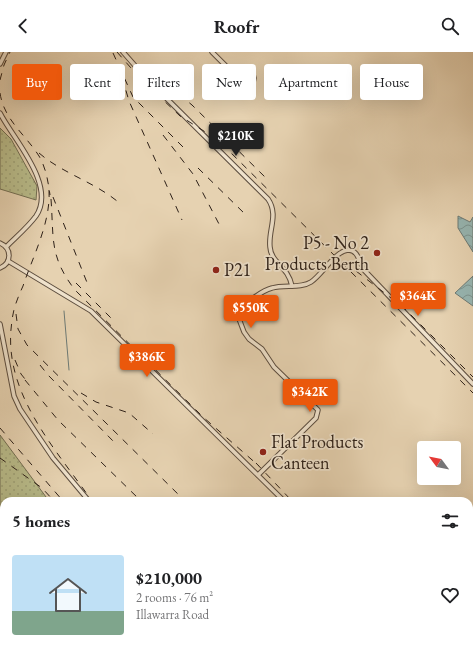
<!DOCTYPE html>
<meta charset="utf-8">
<style>
body{margin:0;font-family:"EB Garamond",serif;background:#f2f2f2;color:#202124;height:100vh;display:flex;flex-direction:column;font-size:15px;white-space:nowrap}
*{box-sizing:border-box;margin:0}
p{font-size:13px;color:#757577}
.icon{flex:none;width:22px;height:22px;fill:none;stroke:currentColor;stroke-width:2;stroke-linecap:round;stroke-linejoin:round}
.map{position:relative;flex:1;overflow:hidden}
.drawer{position:absolute;left:0px;top:445px;width:473px;height:156px;display:flex;flex-direction:column;background:#fff;border-radius:12px 12px 0 0;box-shadow:0 4px 16px #0002}
.drawer>*{flex:none}
.guide{position:absolute;left:12px;top:12px;width:449px;height:36px;display:flex;gap:8px}
.needle{width:26px;rotate:302deg}
.tools{position:absolute;left:417px;top:389px;display:grid;gap:8px}
.tools a{display:grid;place-items:center;width:44px;height:44px;border-radius:4px;background:#fff;box-shadow:0 4px 16px #0002;font-size:20px}
.price{position:absolute;translate:-50% -34px;padding:0 9px;border-radius:4px;background:#ea580c;color:#fff;font-size:13px;line-height:26px;filter:drop-shadow(0 1px 2px #0008)}
.price::after{content:'';position:absolute;left:50%;top:24px;width:12px;height:9px;margin-left:-6px;background:inherit;clip-path:polygon(0 0,100% 0,50% 100%)}
.price.on{background:#222;color:#fff}
ul{padding:0;list-style:none}
li{display:flex;align-items:center;gap:12px;height:100px;padding:0 12px}
li span{display:grid;place-items:center;flex:none;width:112px;height:80px;border-radius:4px;color:#555}
li>.icon{margin-inline-start:auto}
span .icon{width:48px;height:48px;fill:#fffc;stroke-width:1}
li b{font-size:17px}
h2{display:flex;justify-content:space-between;align-items:center;height:48px;padding:0 12px;font-size:17px}
.chip{padding:0 14px;border-radius:4px;background:#fff;box-shadow:0 4px 16px #0002;font-size:14px;line-height:36px}
.chip.on{background:#ea580c;color:#fff}
header{display:flex;justify-content:space-between;align-items:center;height:52px;padding:0 12px;background:#fff;font-size:18px;font-weight:700}
.map>svg:first-child{display:block}
</style>
<header><svg class="icon" aria-label="back" viewBox="0 0 24 24"><path d="M15 5l-7 7 7 7"/></svg>Roofr<svg class="icon" aria-label="search" viewBox="0 0 24 24"><circle cx="10" cy="10" r="6"/><path d="M15 15l6 6"/></svg></header>
<div class="map">
<svg width="473" height="601" viewBox="0 0 473 601">
<defs>
<pattern id="green-dots" width="8" height="8" patternUnits="userSpaceOnUse"><rect width="8" height="8" fill="#b8bb8a"/><path d="M2 2h.1M6 6h.1" fill="none" stroke="#9ea076" stroke-width="1.8" stroke-linecap="round"/></pattern>
<pattern id="water-waves" width="16" height="10" patternUnits="userSpaceOnUse"><rect width="16" height="10" fill="#97b6b2"/><path d="M0 5q4-4 8 0t8 0" fill="none" stroke="#7c9490"/></pattern>
</defs>
<rect width="100%" height="100%" fill="#e6d2b1"/>
<filter id="stains"><feTurbulence type="fractalNoise" baseFrequency=".005" numOctaves="4"/><feColorMatrix values="0 0 0 0 .2 0 0 0 0 .09 0 0 0 0 .02 0 0 0 .5 -.17"/></filter>
<radialGradient id="worn" r=".72"><stop offset=".6" stop-color="#630" stop-opacity="0"/><stop offset="1" stop-color="#630" stop-opacity=".3"/></radialGradient>
<g fill="url(#green-dots)" stroke="#736e52">
<path d="M0,76L11,87L37,134L36,148L0,137Z"/>
<path d="M0,383L49,449H4V507L0,511Z"/>
</g>
<g fill="url(#water-waves)" stroke="#6d7a75">
<path d="M458,164L470,170L473,165V200L458,176Z"/>
<path d="M473,224V254L455,241Z"/>
</g>
<g fill="none" stroke-linecap="round" stroke-linejoin="round">
<path stroke="#6d7a75" stroke-width="1" d="M64,259L69,318"/>
<defs>
<g id="street">
<path d="M123,0L145,25L268,147C279,163 268,178 270,195C271,211 288,214 292,234"/>
<path d="M212,0L239,27"/>
<path d="M0,12L6,0"/>
<circle cx="247" cy="26" r="7"/>
<path d="M0,61C13,87 57,133 36,164C28,175 16,185 6,195"/>
<path d="M0,191C12,196 12,211 0,216"/>
<path d="M8,209L91,259L284,449"/>
<path d="M0,272L14,344L20,357L53,406L89,449"/>
<path d="M258,423L316,366L318,358L274,315L262,297L249,287L244,280L236,259C247,252 259,239 272,236C284,232 300,237 311,230C322,223 335,199 348,198C359,198 359,211 364,218L473,332"/>
<path d="M218,597L221,601"/>
<path d="M435,597L439,601"/>
</g>
<g id="primary">
<path d="M0,560L4,564"/>
<path d="M0,571L4,575"/>
<path d="M28,597L33,601"/>
<path d="M40,597L44,601"/>
</g>
</defs>
<use href="#street" stroke="#5c4d3f" stroke-width="5.5"/>
<use href="#primary" stroke="#2e2119" stroke-width="8"/>
<use href="#street" stroke="#efe2cc" stroke-width="3.5"/>
<use href="#primary" stroke="#e3b978" stroke-width="5.5"/>
<g stroke="#2e2119" stroke-width="1" stroke-dasharray="7 7" stroke-linecap="butt">
<path d="M117,0L138,24L180,64L218,88L473,341"/>
<path d="M113,1L133,45L184,96"/>
<path d="M141,23L181,44L192,53L268,128"/>
<path d="M122,25L129,49L182,168"/>
<path d="M0,28L4,13L10,0"/>
<path d="M0,41C4,68 25,82 39,104C46,116 48,129 50,143"/>
<path d="M163,83L193,122L219,172"/>
<path d="M39,101C62,121 92,129 117,149"/>
<path d="M198,116L247,164"/>
<path d="M49,138C51,170 33,204 23,234C18,245 13,257 12,269C1,339 55,396 92,449"/>
<path d="M53,145L88,233"/>
<path d="M51,147C54,187 49,204 75,238L203,365L259,414"/>
<path d="M356,219L404,256L473,325"/>
<path d="M76,231L114,269"/>
<path d="M16,262L18,277L27,293L185,449"/>
<path d="M15,308L21,322L29,332"/>
<path d="M40,313L48,323L116,392"/>
<path d="M25,328L58,368L141,449"/>
<path d="M81,341L96,350L129,361L153,382"/>
<path d="M0,376L63,449"/>
<path d="M0,406L42,436L54,449"/>
<path d="M256,411L292,449"/>
<path d="M469,554L473,559"/>
<path d="M187,597L190,601"/>
<path d="M211,597L214,601"/>
<path d="M440,597L444,601"/>
</g>
</g>
<g fill="#8f2418" stroke="#efe2cc" stroke-width="1.5">
<circle cx="377" cy="201" r="4"/>
<circle cx="216" cy="218" r="4"/>
<circle cx="263" cy="400" r="4"/>
</g>
<g text-anchor="middle" stroke-width="3.5" stroke-linejoin="round" paint-order="stroke">
<g font-size="18" fill="#2e2119" stroke="#efe2cc" text-anchor="start">
<text x="369" y="197" text-anchor="end">P5 - No 2<tspan x="369" dy="21">Products Berth</tspan></text>
<text x="224" y="224">P21</text>
<text x="271" y="396">Flat Products<tspan x="271" dy="21">Canteen</tspan></text>
</g>
</g>
<rect width="100%" height="100%" filter="url(#stains)"/>
<rect width="100%" height="100%" fill="url(#worn)"/>
</svg>
<div class="tools">
<a><svg class="needle" viewBox="-14 -14 28 28"><path d="M0-13l5 13h-10z" fill="#e53935"/><path d="M0 13l5-13h-10z" fill="#757577"/></svg></a>
</div>
<b class="price on" style="left:236px;top:105px">$210K</b>
<b class="price" style="left:418px;top:265px">$364K</b>
<b class="price" style="left:251px;top:277px">$550K</b>
<b class="price" style="left:147px;top:326px">$386K</b>
<b class="price" style="left:310px;top:361px">$342K</b>
<div class="guide">
<a class="chip on">Buy</a>
<a class="chip">Rent</a>
<a class="chip">Filters</a>
<a class="chip">New</a>
<a class="chip">Apartment</a>
<a class="chip">House</a>
</div>
<section class="drawer">
<h2>5 homes<svg class="icon" aria-label="filters" viewBox="0 0 24 24"><path d="M4 7h16M4 17h16"/><circle cx="9" cy="7" r="2"/><circle cx="15" cy="17" r="2"/></svg></h2>
<ul>
<li><span style="background:linear-gradient(#bfe0f5 70%,#7fa58c 0)"><svg class="icon" aria-label="home" viewBox="0 0 24 24"><path d="M3 11l9-7 9 7M6 9v11h12V9"/></svg></span><div><b>$210,000</b><p>2 rooms · 76 m²</p><p>Illawarra Road</p></div><svg class="icon" aria-label="heart" viewBox="0 0 24 24"><path d="M12 20l-8-8c-3-5 5-10 8-4 3-6 11-1 8 4z"/></svg></li>
</ul>
</section>
</div>
